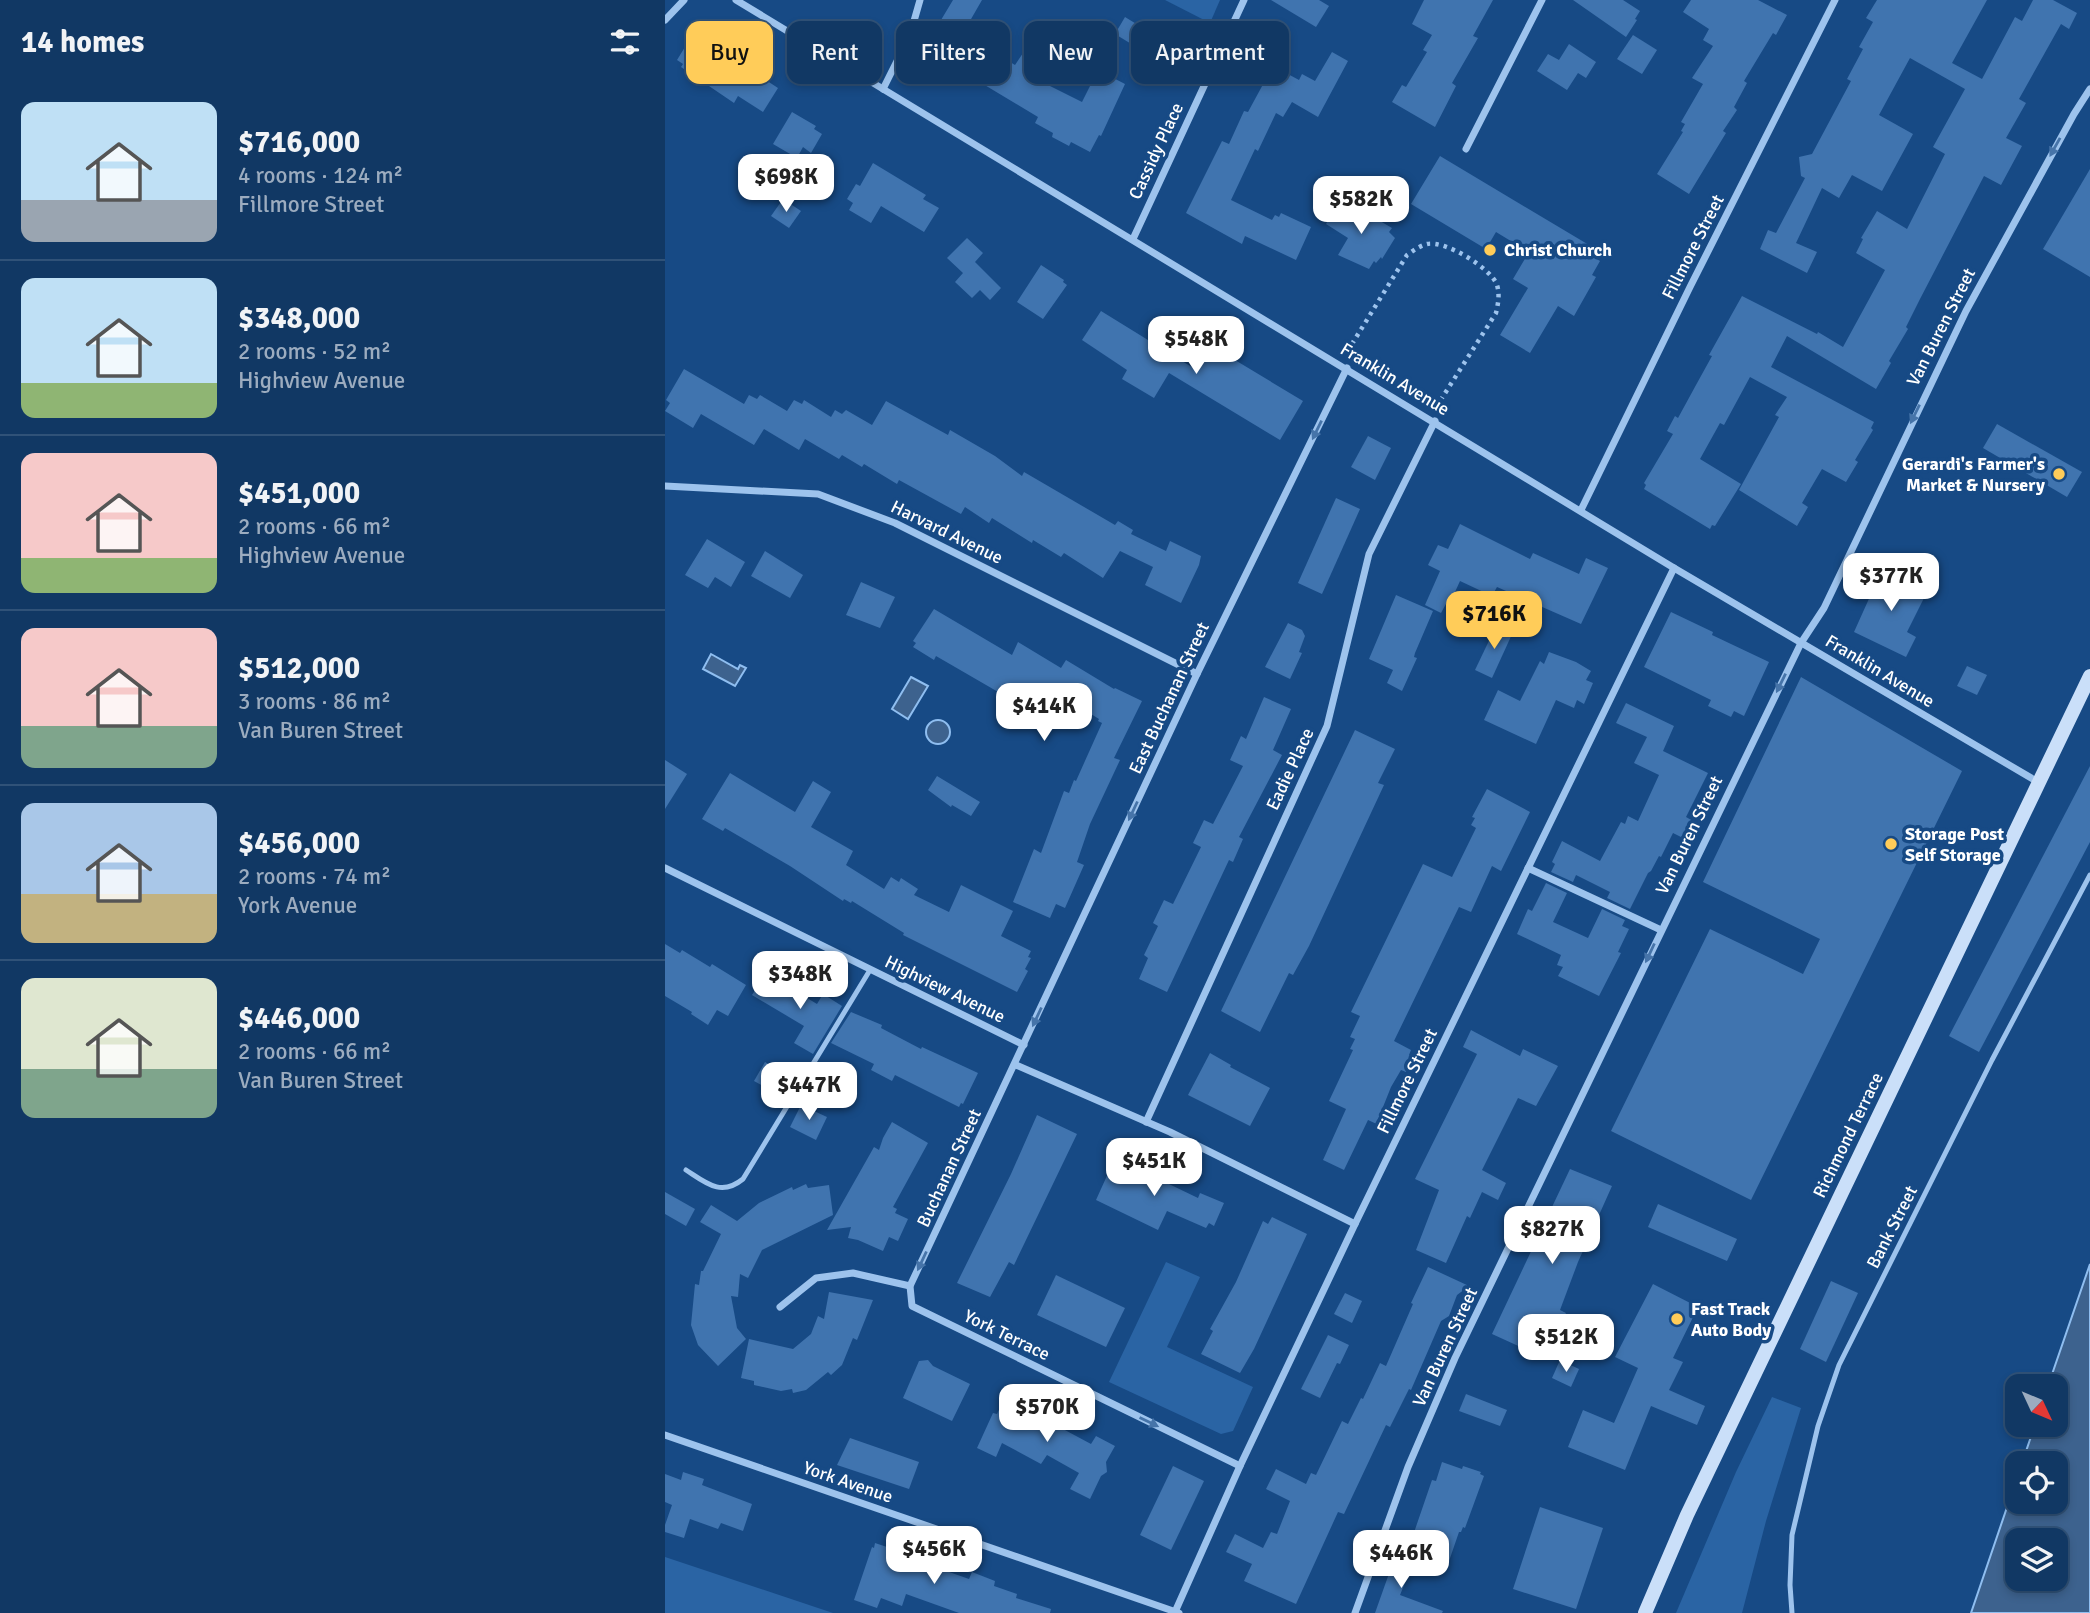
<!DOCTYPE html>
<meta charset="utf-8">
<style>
body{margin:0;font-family:Signika,sans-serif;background:#1a3f6a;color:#f1f3f6;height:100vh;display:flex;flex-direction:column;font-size:26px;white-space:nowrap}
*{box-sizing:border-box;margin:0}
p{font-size:23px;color:#9cacbf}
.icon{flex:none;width:38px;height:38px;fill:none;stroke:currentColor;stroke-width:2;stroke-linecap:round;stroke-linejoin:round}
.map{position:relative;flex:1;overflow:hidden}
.sheet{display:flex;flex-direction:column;background:#113864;width:665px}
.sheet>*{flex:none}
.guide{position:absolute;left:21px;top:21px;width:665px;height:63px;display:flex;gap:14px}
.needle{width:46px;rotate:134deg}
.buttons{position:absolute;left:1340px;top:1374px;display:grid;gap:14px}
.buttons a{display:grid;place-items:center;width:63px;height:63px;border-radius:14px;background:#113864;box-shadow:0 4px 10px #0003,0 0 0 2px #305278;font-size:35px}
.price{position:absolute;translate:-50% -60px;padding:0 16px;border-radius:14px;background:#fff;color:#222;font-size:23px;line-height:46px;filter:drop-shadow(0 2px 4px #0008)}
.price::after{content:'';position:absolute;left:50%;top:42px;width:21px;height:16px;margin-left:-10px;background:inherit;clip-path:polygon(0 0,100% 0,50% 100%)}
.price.on{background:#ffcc59;color:#111}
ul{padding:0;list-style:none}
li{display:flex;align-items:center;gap:21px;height:175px;padding:0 21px}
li+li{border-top:2px solid #305278}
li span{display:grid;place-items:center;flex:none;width:196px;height:140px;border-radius:14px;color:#555}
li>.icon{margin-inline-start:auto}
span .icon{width:84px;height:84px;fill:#fffc;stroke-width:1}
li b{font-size:30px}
h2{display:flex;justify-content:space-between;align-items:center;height:84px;padding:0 21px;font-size:30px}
.tag{padding:0 24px;border-radius:14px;background:#113864;box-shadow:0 4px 10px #0003,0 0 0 2px #305278;font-size:24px;line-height:63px}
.tag.on{background:#ffcc59;color:#111}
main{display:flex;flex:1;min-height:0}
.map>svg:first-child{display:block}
</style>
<main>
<section class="sheet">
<h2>14 homes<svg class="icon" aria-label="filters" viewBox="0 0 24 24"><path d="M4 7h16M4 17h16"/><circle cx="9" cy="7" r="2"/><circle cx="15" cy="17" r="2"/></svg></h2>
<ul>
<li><span style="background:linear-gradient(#bfe0f5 70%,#9aa5b1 0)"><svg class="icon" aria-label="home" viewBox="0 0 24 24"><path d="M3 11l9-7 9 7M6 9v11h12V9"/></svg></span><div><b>$716,000</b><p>4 rooms · 124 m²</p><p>Fillmore Street</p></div></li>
<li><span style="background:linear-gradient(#bfe0f5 75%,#8fb573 0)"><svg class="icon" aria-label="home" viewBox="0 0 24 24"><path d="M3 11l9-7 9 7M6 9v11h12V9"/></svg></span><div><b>$348,000</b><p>2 rooms · 52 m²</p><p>Highview Avenue</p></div></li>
<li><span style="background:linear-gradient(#f6c9c9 75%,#8fb573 0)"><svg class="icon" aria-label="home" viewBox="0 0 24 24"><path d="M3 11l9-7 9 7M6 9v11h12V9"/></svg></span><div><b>$451,000</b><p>2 rooms · 66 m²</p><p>Highview Avenue</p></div></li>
<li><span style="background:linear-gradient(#f6c9c9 70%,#7fa58c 0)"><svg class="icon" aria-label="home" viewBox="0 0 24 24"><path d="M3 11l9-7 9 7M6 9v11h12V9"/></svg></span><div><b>$512,000</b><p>3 rooms · 86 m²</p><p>Van Buren Street</p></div></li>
<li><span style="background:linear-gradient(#a9c7e8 65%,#c2b280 0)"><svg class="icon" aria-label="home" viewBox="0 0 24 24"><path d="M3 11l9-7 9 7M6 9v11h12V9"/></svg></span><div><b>$456,000</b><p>2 rooms · 74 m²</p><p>York Avenue</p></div></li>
<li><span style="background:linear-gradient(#dfe7d0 65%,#7fa58c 0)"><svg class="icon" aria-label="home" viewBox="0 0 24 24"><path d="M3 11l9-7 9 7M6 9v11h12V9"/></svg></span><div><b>$446,000</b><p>2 rooms · 66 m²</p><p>Van Buren Street</p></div></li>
</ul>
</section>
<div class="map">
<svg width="1425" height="1613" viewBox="0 0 1425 1613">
<rect width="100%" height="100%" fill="#174a85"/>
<g fill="#2a64a4">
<path d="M500,0H555L545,23Z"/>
<path d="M501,1262L535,1277L502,1347L588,1387L568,1431L556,1434L444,1382Z"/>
<path d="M1107,1397L1136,1408L1101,1521L1077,1613H1011L1071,1472Z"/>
<path d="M0,1557L168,1613H0Z"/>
</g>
<g fill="#3d628e" stroke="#8fbef0" stroke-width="2" fill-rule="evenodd">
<path d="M46,654L73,669L75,665L81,668L70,686L38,669Z"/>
<path d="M246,677L263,686L243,719L227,709Z"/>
<circle cx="273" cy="732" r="12"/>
<path d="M1425,1264V1613H1306L1353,1475V1502H1391V1463H1357L1370,1425L1391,1424V1386H1383ZM1391,1540V1578H1353V1540Z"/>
</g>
<g fill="#4074af">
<path d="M288,0H317L298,33L350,65L360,50L375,60L366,74L369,78L417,102L433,70L460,84L436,136L434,135L425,152L406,142L404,146L387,137L388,133L370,123L373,117L263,51L261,49L269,36L267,35Z"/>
<path d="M606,0H654L664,6L651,27Z"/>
<path d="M759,0H828L808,36L813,38L787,83L791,86L770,127L727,102L737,85L741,87L762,52L758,50L767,35L747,24Z"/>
<path d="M908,0H958L975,11L970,19L972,20L961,37Z"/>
<path d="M1026,0H1093L1122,15L1111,35L1108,33L1079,81L1082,83L1069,107L1072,110L1058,131L1061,133L1024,194L992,174L1018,132L1016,131L1020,124L1016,122L1038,84L1027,78L1048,46L1038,40L1044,29L1018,12Z"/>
<path d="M1212,0H1322L1287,63L1317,79L1350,17L1357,21L1368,0H1388L1412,13L1404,29L1396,24L1354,99L1361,103L1341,138L1357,146L1336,185L1319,176L1255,299L1241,327L1243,329L1224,361L1226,363L1211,389L1122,336L1106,367L1209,422L1206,428L1208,430L1190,460L1193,462L1181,482L1157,469L1137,503L1143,507L1132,526L1074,490L1114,417L1110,415L1122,397L1085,377L1059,425L1055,423L1035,459L1076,484L1050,526L1047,525L1045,529L979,489L981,485L979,483L1008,434L1002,431L1010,416L1013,418L1031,385L1047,356L1044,355L1077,296L1152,334L1153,332L1178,347L1220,270L1191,253L1198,239L1196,238L1212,211L1242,229L1280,154L1268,147L1300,89L1245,58L1214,115L1248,134L1217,191L1187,175L1174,198L1157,188L1131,243L1152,252L1142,273L1095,249L1103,230L1111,233L1140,178L1136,176L1134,157L1147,154L1186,81L1182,79L1198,49L1194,47L1208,22L1201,18Z"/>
<path d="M460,17L491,36L481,53L450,34Z"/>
<path d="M968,35L992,50L977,74L952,59Z"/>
<path d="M23,42L29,45L31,43L75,70L78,65L113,88L98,112L73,96L69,103L16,67L18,64L12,60Z"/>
<path d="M904,44L931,62L921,78L913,73L902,90L872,71L883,54L894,60Z"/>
<path d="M667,52L683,61L653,117L627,102L618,117L611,113L593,151L590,149L566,200L607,220L610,215L614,217L616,213L646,227L631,260L580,236L577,244L521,213L557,141L564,144L579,111L583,112L608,66L634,80L637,74L650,81Z"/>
<path d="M127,112L151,126L149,129L157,134L146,153L138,147L132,158L108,144Z"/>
<path d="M775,156L929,248L925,255L935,261L927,275L931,277L909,316L893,306L865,353L835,335L863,288L848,279L864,252L831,232L821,249L746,204Z"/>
<path d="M208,163L261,195L258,199L274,208L259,232L216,206L206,223L184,210L188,203L182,199L191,184L195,186Z"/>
<path d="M1425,169V277L1378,249Z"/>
<path d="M118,199L136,211L124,228L106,216Z"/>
<path d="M674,203L692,213L698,211L727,228L724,232L730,238L717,259L716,257L711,263L709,261L704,269L673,255L683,238L661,224Z"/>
<path d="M302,238L318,253L310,262L336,288L325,300L315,290L307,298L290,282L298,273L282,258Z"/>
<path d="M376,265L399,280L398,282L402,285L378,319L352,302Z"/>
<path d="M436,311L530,369L545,345L638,401L615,440L504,373L489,398L457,379L462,370L417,340Z"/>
<path d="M19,369L79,404L84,395L92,399L95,395L122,411L129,400L137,404L139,400L166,417L170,410L177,414L181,410L207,425L221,401L283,435L285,430L330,456L357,476L359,472L450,525L453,521L468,530L466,534L501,551L505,541L536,556L534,565L516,603L480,585L488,567L455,551L438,578L399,553L396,557L368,540L367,543L327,518L324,523L300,507L296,514L234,480L232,484L199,464L197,467L177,455L174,459L140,439L134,450L99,429L89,445L36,414L28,428L0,411L5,403L1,400Z"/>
<path d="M1332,424L1417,472L1402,497L1318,448Z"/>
<path d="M703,436L726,448L710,480L686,467Z"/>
<path d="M671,498L695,509L657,594L633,583Z"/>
<path d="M795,524L865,559L868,553L914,574L921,558L943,568L916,624L832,587L827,596L795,581L785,603L782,602L776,613L760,605L775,571L763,565L773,545L783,549Z"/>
<path d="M42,539L80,562L66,587L50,577L43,588L20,575Z"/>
<path d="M100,551L138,575L125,598L86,576Z"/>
<path d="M1219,570L1262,592L1242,632L1251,637L1241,657L1189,632L1207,592L1204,591L1214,571L1218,572Z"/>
<path d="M196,582L230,597L215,628L181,615Z"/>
<path d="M731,595L768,611L750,653L749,657L752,658L737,691L722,683L728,670L704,659Z"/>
<path d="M269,609L347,655L353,642L396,668L401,660L449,689L450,688L477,701L449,758L455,760L425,824L412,862L419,865L400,908L391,904L385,918L348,902L369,849L376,853L399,791L404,793L409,780L411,781L437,723L433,721L434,719L379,685L364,710L271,656L269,660L248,647L251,643L248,641Z"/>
<path d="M1006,612L1048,632L1047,635L1104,662L1079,716L1069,711L1066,717L1043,706L1046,700L979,667Z"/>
<path d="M623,623L637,630L640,636L634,652L637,653L625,679L600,667Z"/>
<path d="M832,624L848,632L827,678L810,670Z"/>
<path d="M884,652L911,662L926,671L921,680L928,683L919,704L912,700L909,708L891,700L871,744L819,720L833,690L855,701L875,661L879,664Z"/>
<path d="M1302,666L1322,675L1312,695L1292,686Z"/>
<path d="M1136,677L1297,771L1086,1200L946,1131L1045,929L1138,974L1155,939L1038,882Z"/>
<path d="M599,697L626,709L608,750L617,755L574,837L578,839L568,862L564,860L502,992L474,979L483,958L479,955L493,926L488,923L499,900L508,904L536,847L528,843L539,820L548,824L578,766L565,760L576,736L581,739Z"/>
<path d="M961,703L1009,726L998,751L1043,773L1021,817L1028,821L1020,839L1008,833L996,857L994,856L986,871L983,873L965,909L942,898L945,892L911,875L908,882L886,872L890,864L887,862L897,841L935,861L956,822L960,824L963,816L973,821L994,775L969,763L982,737L951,723Z"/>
<path d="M690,730L730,749L713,783L719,785L644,946L628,975L624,973L595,1032L556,1011Z"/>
<path d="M0,760L22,774L0,809Z"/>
<path d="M1425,766V842L1314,1052L1284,1036Z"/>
<path d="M65,773L130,812L148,781L166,792L146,827L188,851L181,865L219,889L226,877L234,882L236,878L253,889L249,895L284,912L296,885L348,911L336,936L366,951L363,957L366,958L360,969L363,971L352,992L238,935L239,933L187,901L186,903L179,899L178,901L125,866L60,828L58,831L37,819Z"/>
<path d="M272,776L315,802L306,816L287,805L286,807L263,790Z"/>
<path d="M822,789L865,812L836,871L827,866L806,912L794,907L729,1041L746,1050L744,1055L748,1057L741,1072L736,1070L726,1087L718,1107L723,1109L716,1126L703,1120L679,1170L658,1160L681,1109L664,1101L688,1050L685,1049L690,1039L685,1037L695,1016L686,1012L758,864L787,877L811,828L806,825L810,818L807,817Z"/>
<path d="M881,883L902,893L888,922L923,938L937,909L960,920L957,926L964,929L953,952L956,953L934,996L893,976L898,967L892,965L896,955L852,934L863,909L867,911Z"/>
<path d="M0,944L15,953L17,950L45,967L47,964L81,985L63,1016L52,1010L43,1025L26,1014L27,1012L0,996Z"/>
<path d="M101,973L152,1004L158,994L177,1006L148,1054L129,1043L139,1026L87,995Z"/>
<path d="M186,1012L217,1025L216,1028L256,1049L257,1047L313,1073L298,1104L296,1103L294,1107L230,1075L227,1081L206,1070L209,1064L166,1043Z"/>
<path d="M806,1030L855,1056L858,1049L893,1066L871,1106L853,1098L817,1170L841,1183L833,1200L817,1192L805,1218L802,1216L781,1263L751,1250L774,1190L750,1179L812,1054L798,1047Z"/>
<path d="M545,1053L566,1065L565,1067L605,1088L585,1126L523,1095Z"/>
<path d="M100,1062L120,1074L109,1092L89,1081Z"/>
<path d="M136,1105L162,1117L151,1140L125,1127Z"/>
<path d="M372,1115L412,1134L349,1265L344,1262L325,1297L292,1283L346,1174Z"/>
<path d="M227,1122L263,1143L228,1207L232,1209L230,1213L243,1219L233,1241L224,1237L218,1251L193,1240L183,1238L186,1227L162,1230L209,1147L214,1150L218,1138Z"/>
<path d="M450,1158L533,1198L535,1193L559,1203L549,1226L544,1223L541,1228L502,1211L493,1230L431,1200Z"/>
<path d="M905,1169L947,1186L913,1262L895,1310L901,1313L880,1358L827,1334Z"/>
<path d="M141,1184L143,1188L164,1185L168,1215L97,1250L83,1278L75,1274L73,1297L66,1296L72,1328L81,1339L53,1366L33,1345L26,1325L30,1284L34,1285L36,1271H38L56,1234L35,1222L46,1205L72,1221L94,1203L127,1187L128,1190Z"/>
<path d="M0,1192L30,1209L21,1226L0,1214Z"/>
<path d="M993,1204L1072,1239L1062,1261L983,1227Z"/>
<path d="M607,1217L642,1234L589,1349L575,1373L536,1354L548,1331L545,1329L571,1282L598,1221L603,1224Z"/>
<path d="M763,1267L804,1286L792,1295L784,1316L776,1321L746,1390L744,1389L725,1427L721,1425L679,1514L673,1512L631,1604L579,1581L587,1564L561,1552L570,1534L598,1548L606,1532L612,1534L625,1501L601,1489L611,1469L641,1484L646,1473L651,1475L677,1421L683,1424L696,1398L698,1399L715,1363L721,1366L748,1304L746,1303Z"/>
<path d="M391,1275L460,1308L441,1347L372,1315Z"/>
<path d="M1166,1281L1193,1293L1161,1362L1135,1349Z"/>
<path d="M988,1284L1033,1307L1008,1358L1018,1362L1004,1390L1040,1406L1032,1425L986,1406L960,1470L903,1447L918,1410L949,1423L973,1368L950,1357Z"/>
<path d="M164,1292L208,1300L192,1340L188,1338L177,1365L166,1375L163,1372L141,1390L128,1393L127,1389L116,1391L89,1385V1381L76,1378L84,1339L128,1349L146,1334L153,1316L159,1319Z"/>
<path d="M680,1293L697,1301L687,1323L669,1314Z"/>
<path d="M663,1335L684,1345L675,1364L672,1363L655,1398L636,1389Z"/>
<path d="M263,1360L268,1366L305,1384L287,1421L238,1398L254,1361Z"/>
<path d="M895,1360L914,1369L906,1387L887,1378Z"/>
<path d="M801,1394L842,1410L835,1426L794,1411Z"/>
<path d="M341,1395L359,1403L357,1407L426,1444L431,1436L450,1446L441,1462L442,1472L436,1476L425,1499L405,1489L414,1473L382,1455L376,1464L337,1443L331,1457L312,1448L328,1413L332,1414Z"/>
<path d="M185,1438L254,1462L244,1489L172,1465Z"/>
<path d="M777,1462L797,1469L798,1466L816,1472L815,1474L819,1476L800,1528L798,1527L796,1532H794L783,1564L743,1550L767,1480L771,1481Z"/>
<path d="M508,1466L539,1481L506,1550L475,1535Z"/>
<path d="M18,1472L39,1479L37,1485L87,1504L78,1531L56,1523L53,1529L25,1519L19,1538L0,1532V1525L7,1505L0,1502V1474L16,1480Z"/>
<path d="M875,1507L938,1528L911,1609L848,1589Z"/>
<path d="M210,1543L252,1557L253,1561L304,1579L307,1572L330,1581L329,1586L352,1594L351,1598L386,1609L385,1613H294L241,1594L237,1606L216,1598L212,1608L189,1600L207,1547L209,1548Z"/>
<path d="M732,1551L750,1558L735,1595L778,1611L777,1613H710Z"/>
</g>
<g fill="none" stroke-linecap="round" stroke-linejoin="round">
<path stroke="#9dc3ed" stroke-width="4.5" stroke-dasharray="3.5 5" stroke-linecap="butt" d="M687,344L742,255C748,251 754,246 762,244C780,240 826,268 832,285C835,295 833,304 831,313L777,398"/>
<g stroke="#9dc3ed" stroke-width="5">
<path d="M21,1170C41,1183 56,1197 78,1179L205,970"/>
<path d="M1127,1613L1125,1585L1127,1535L1153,1426L1174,1365L1327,1060L1425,875"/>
</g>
<g stroke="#9dc3ed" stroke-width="7">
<path d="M71,0L1009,568L1373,782"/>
<path d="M0,20L19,0"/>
<path d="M218,89L245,35L255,0"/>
<path d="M801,149L877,0"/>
<path d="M468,239L579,0"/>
<path d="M0,486L153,494L230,523L532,674"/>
<path d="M916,510L1025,287L1170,0"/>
<path d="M0,868L359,1045"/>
<path d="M863,868L996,930"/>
<path d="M351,1065L505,1132L690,1224"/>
<path d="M481,1122L662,726L704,554L770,421"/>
<path d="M115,1307L151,1278L188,1273L245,1286"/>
<path d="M0,1435L514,1613"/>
<path d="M575,1466L247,1306L245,1286L532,674L682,368"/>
<path d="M510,1612L575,1466L690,1224L1009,568"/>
<path d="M690,1613L743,1467L790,1358L1136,643L1159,608L1301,311L1409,114L1425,89"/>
</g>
<path stroke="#cadff9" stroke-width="14" d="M980,1613L1022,1515L1425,676"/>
</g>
<defs><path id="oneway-solid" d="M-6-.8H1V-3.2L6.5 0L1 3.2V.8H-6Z" transform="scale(1.75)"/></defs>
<g fill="#4674a9">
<use href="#oneway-solid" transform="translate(1390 147) rotate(119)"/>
<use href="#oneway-solid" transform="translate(1250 414) rotate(116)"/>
<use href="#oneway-solid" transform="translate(652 430) rotate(116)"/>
<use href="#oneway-solid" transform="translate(1116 683) rotate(116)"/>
<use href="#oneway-solid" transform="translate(468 811) rotate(115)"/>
<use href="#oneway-solid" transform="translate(985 953) rotate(115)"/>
<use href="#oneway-solid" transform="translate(372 1017) rotate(115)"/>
<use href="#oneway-solid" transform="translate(257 1261) rotate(115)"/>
<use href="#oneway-solid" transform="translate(484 1422) rotate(26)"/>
</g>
<g fill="#ffcc59" stroke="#174a85" stroke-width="2.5">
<circle cx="825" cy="250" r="7"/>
<circle cx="1394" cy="474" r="7"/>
<circle cx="1226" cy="844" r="7"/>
<circle cx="1012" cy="1319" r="7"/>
</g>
<g text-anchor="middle" stroke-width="7" stroke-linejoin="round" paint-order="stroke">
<g font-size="18" fill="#fff" stroke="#174a85">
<text transform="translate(491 151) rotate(-65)" y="6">Cassidy Place</text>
<text transform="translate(1028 247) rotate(-63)" y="6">Fillmore Street</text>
<text transform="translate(1276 327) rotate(-63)" y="6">Van Buren Street</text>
<text transform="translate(730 379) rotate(31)" y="6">Franklin Avenue</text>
<text transform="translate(282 532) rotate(26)" y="6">Harvard Avenue</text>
<text transform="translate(1215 671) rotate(31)" y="6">Franklin Avenue</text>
<text transform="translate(504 698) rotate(-65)" y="6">East Buchanan Street</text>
<text transform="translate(625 769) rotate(-65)" y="6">Eadie Place</text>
<text transform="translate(1024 835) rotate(-64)" y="6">Van Buren Street</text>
<text transform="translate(280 989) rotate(26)" y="6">Highview Avenue</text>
<text transform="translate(742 1081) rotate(-64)" y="6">Fillmore Street</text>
<text transform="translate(1183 1135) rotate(-64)" y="6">Richmond Terrace</text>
<text transform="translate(284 1168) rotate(-65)" y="6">Buchanan Street</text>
<text transform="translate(1227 1227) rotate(-63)" y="6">Bank Street</text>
<text transform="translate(342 1335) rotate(26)" y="6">York Terrace</text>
<text transform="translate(780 1347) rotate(-65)" y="6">Van Buren Street</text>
<text transform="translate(183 1482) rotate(19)" y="6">York Avenue</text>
</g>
<g font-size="18" font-weight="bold" fill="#fff" stroke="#174a85" text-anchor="start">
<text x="839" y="256">Christ Church</text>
<text x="1380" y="470" text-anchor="end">Gerardi's Farmer's<tspan x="1380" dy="21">Market &amp; Nursery</tspan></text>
<text x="1240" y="840">Storage Post<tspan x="1240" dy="21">Self Storage</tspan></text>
<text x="1026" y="1315">Fast Track<tspan x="1026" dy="21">Auto Body</tspan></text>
</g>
</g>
</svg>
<div class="buttons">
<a><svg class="needle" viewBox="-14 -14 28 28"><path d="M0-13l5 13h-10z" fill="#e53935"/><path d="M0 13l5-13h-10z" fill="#9cacbf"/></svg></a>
<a><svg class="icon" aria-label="locate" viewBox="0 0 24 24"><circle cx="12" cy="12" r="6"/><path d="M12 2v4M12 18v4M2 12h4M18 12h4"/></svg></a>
<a><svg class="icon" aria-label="layers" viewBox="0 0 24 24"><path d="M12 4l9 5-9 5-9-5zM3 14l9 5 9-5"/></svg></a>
</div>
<b class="price" style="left:121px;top:214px">$698K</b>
<b class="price" style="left:696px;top:236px">$582K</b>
<b class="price" style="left:531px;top:376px">$548K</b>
<b class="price" style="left:1226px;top:613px">$377K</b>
<b class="price on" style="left:829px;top:651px">$716K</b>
<b class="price" style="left:379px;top:743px">$414K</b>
<b class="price" style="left:135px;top:1011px">$348K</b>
<b class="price" style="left:144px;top:1122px">$447K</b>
<b class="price" style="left:489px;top:1198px">$451K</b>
<b class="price" style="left:887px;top:1266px">$827K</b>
<b class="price" style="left:901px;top:1374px">$512K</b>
<b class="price" style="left:382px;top:1444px">$570K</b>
<b class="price" style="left:269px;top:1586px">$456K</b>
<b class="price" style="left:736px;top:1590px">$446K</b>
<div class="guide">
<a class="tag on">Buy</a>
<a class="tag">Rent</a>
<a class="tag">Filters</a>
<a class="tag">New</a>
<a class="tag">Apartment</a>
</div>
</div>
</main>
